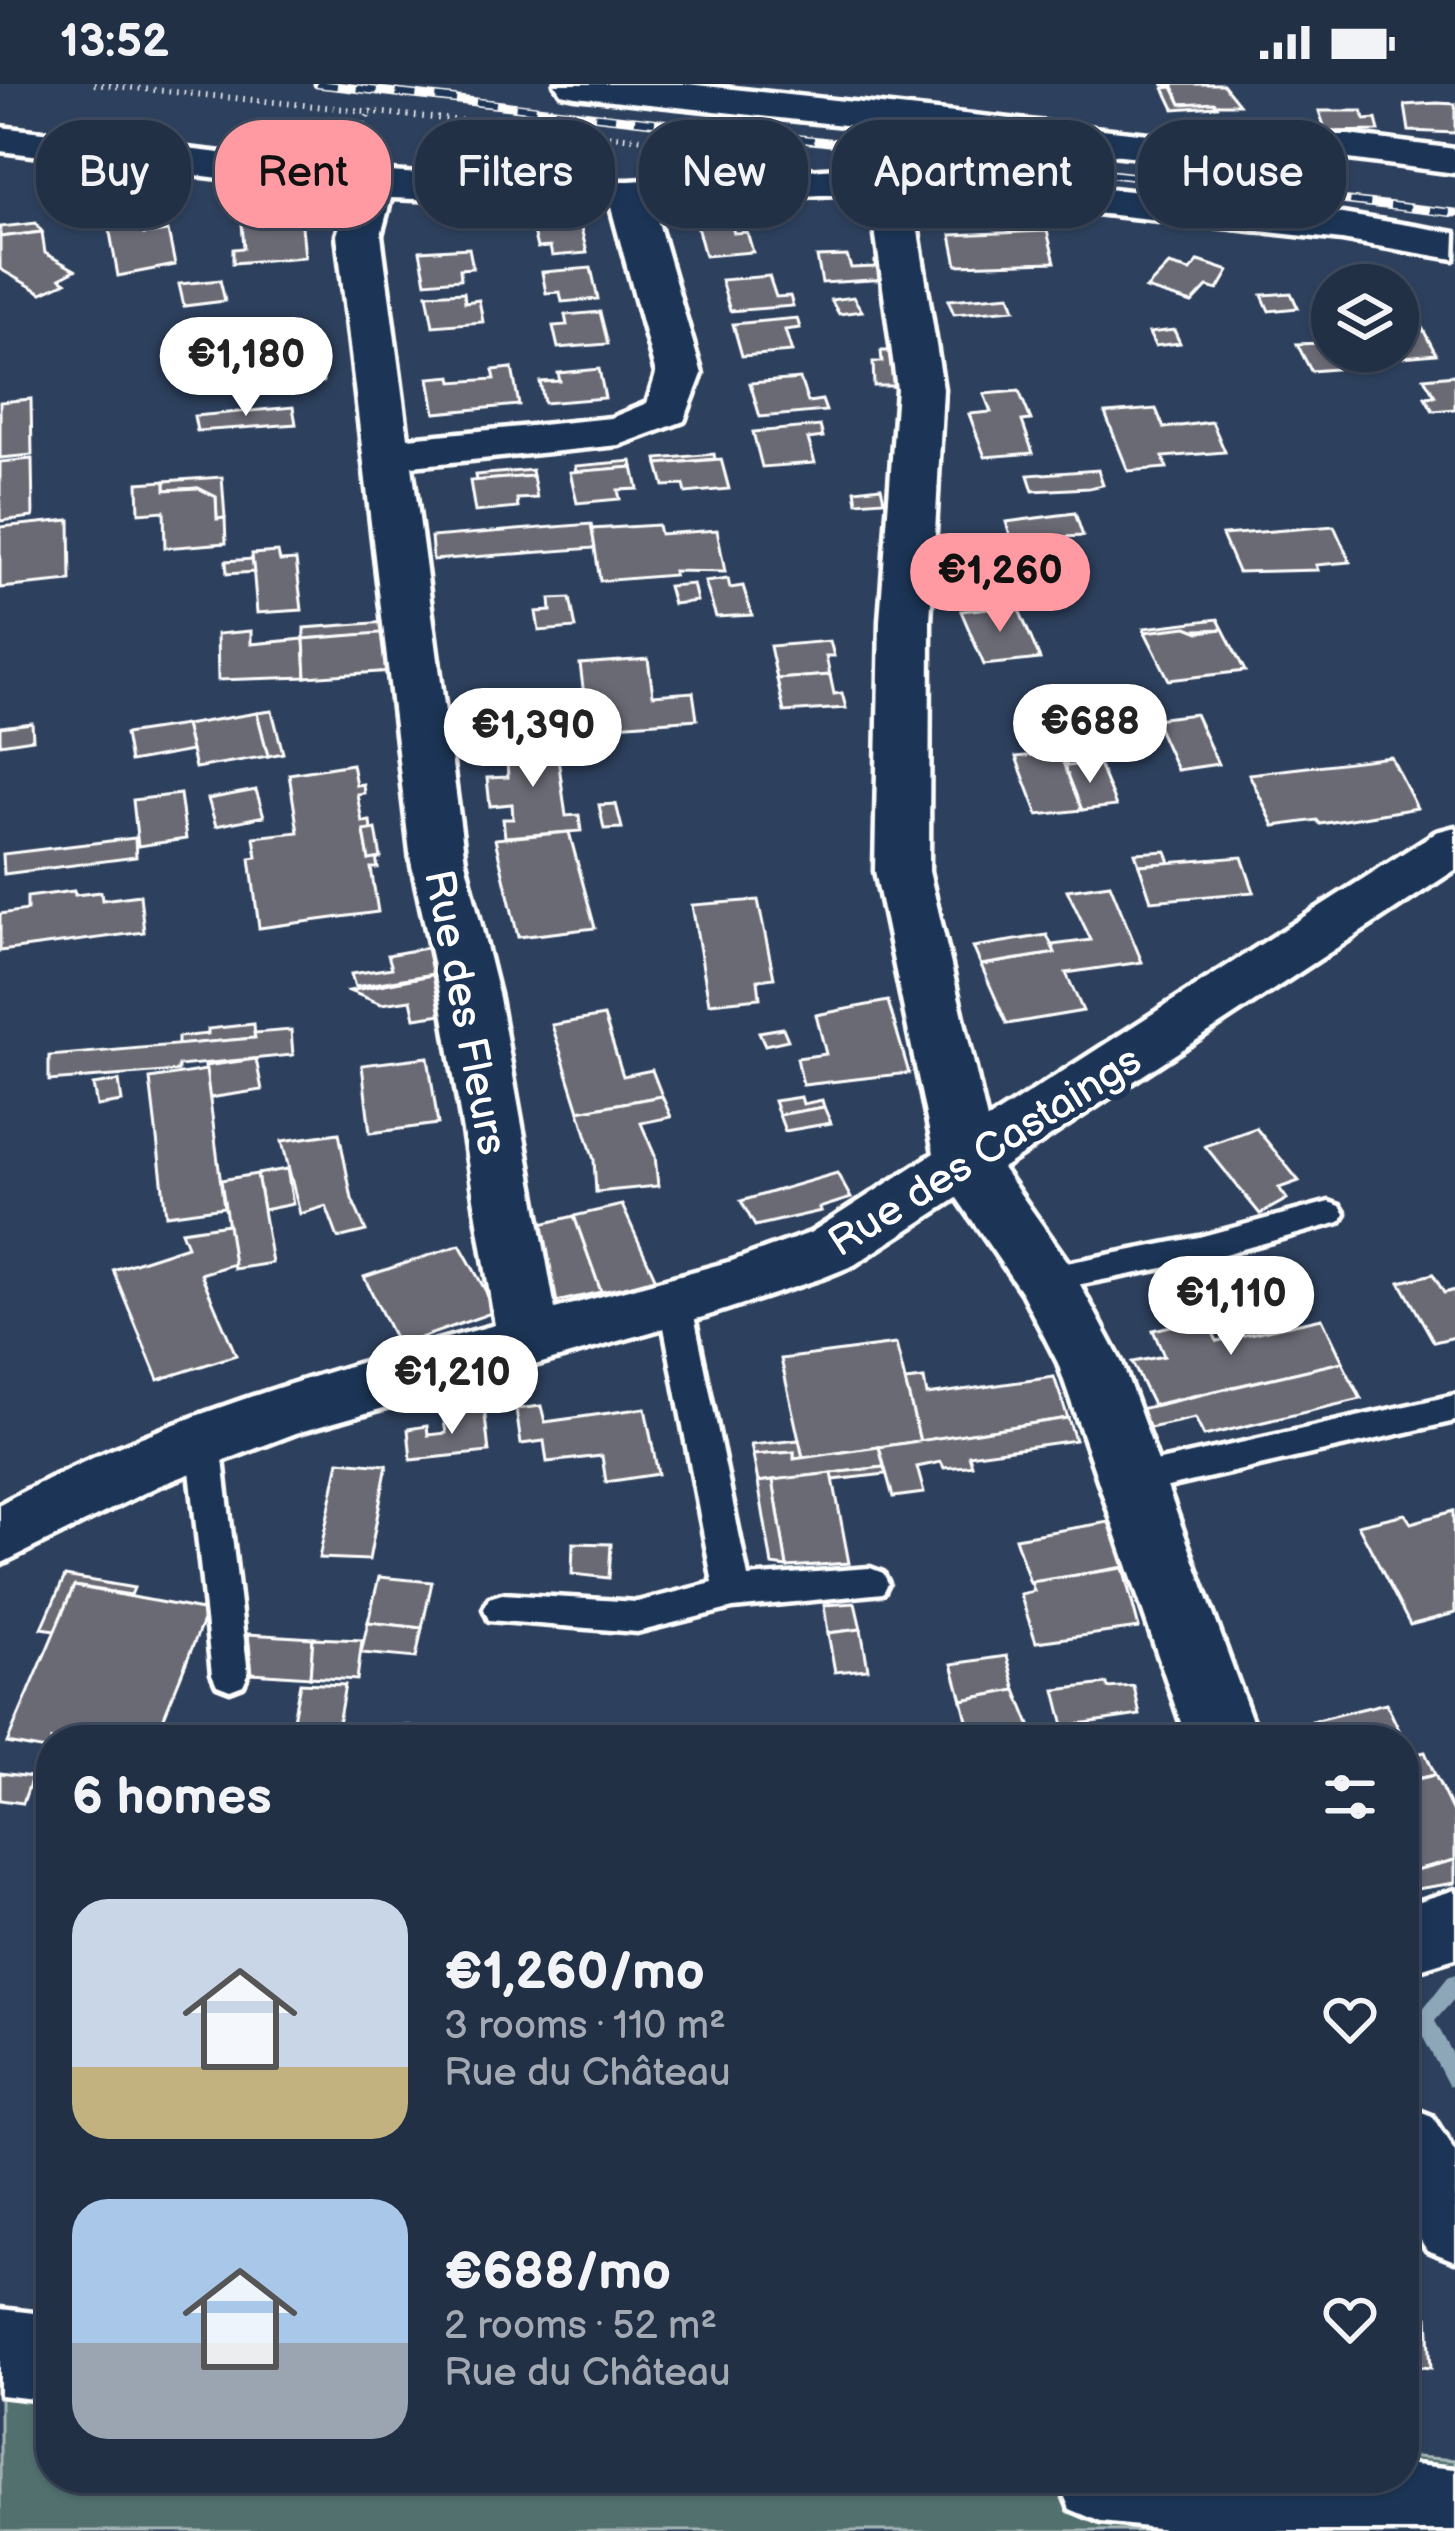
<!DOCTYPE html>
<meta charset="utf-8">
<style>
body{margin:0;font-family:"Balsamiq Sans",sans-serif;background:#2a384d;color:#f1f3f6;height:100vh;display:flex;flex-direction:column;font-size:45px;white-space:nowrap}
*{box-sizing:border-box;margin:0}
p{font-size:39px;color:#a2a9b3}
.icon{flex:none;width:66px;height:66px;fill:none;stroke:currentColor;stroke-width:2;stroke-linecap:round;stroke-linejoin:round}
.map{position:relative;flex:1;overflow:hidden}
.sheet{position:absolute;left:36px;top:1641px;width:1383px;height:768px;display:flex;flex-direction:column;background:#223046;border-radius:48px;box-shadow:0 3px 9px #0004,0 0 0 3px #3f4b5f}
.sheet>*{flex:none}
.banner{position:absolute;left:36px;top:36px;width:1383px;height:108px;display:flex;gap:24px}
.fabs{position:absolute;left:1311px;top:180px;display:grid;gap:24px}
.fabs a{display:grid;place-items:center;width:108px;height:108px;border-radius:50%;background:#223046;box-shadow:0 3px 9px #0004,0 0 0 3px #3f4b5f;font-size:60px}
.price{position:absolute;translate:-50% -102px;padding:0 27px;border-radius:42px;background:#fff;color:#222;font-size:39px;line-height:78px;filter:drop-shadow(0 3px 6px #0008)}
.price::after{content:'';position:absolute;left:50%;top:72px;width:36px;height:27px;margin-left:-18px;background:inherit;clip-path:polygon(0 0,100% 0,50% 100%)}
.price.current{background:#ff9aa2;color:#111}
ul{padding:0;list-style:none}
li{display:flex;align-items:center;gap:36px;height:300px;padding:0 36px}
li span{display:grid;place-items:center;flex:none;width:336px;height:240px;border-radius:36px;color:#555}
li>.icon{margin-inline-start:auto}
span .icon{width:144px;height:144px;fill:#fffc;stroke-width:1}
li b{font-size:51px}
h2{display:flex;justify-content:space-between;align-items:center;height:144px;padding:0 36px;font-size:51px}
.tag{padding:0 42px;border-radius:48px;background:#223046;box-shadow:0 3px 9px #0004,0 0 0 3px #3f4b5f;font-size:42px;line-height:108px}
.tag.current{background:#ff9aa2;color:#111}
.status{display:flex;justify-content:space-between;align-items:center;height:84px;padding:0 60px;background:#223046;direction:ltr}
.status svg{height:33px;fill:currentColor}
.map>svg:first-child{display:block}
</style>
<div class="status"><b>13:52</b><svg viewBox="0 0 49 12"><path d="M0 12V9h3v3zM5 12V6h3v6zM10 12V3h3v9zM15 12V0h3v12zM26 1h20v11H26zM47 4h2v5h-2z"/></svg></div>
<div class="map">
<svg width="1455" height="2447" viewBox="0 0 1455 2447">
<rect width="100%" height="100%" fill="#2d405d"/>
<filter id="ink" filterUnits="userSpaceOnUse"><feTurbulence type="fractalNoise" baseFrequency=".00833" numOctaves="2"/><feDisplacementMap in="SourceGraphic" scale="24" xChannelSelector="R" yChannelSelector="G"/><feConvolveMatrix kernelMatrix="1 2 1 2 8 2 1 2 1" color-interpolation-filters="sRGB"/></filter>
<g filter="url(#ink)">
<path fill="#516f6e" stroke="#a8b7b6" stroke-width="3" d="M0,2247L51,2251V2394H1404V2372L1455,2376V2447H0Z"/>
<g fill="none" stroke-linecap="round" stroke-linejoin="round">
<path fill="#8da6b8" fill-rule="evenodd" d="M1455,1890V1914L1435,1937L1455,1974V2004L1448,2001L1414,1936L1448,1893Z"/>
</g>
<g fill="#6b6a75" stroke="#fff" stroke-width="3">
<path d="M1162,0H1223L1239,20H1181L1173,3Z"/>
<path d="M1173,3L1181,20L1214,18L1217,22L1174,25L1164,4Z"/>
<path d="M1437,19L1455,20V49L1409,47L1405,21Z"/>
<path d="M1319,27H1362L1365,36L1376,35L1379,47L1326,48Z"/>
<path d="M300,122L305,173L233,179V165L244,164L241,127Z"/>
<path d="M36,139L42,148L0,153V143Z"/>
<path d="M142,139L144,150L168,147L175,181L118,192L109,143Z"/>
<path d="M731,139L734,149L747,148L753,168L705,172L697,142Z"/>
<path d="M580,140L587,169L552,172L550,163L537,164L532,143Z"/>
<path d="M1047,147L1055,178L957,181L951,151Z"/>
<path d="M42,148L45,169L75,186L60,194L66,198L42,209L0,185V153Z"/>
<path d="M469,164L473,184L460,185L461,195L426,198L420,167Z"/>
<path d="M847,172L851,184L875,183V177L883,176L888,195L822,199L817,173Z"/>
<path d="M1199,177L1229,187L1218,206L1207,203L1192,219L1146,205L1169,181L1190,187Z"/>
<path d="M591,184L598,215L562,218L560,208L546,209L542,188Z"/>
<path d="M769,192L776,213L790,212L793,222L730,227L721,196Z"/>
<path d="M220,196L225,217L184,222L179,200Z"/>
<path d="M464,208L465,218L479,216L483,238L433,242L427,210Z"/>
<path d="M1291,209L1298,224L1269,227L1262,211Z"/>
<path d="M1010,211L1015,225L954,230L948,216Z"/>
<path d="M853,213L862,227L839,230L831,216Z"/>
<path d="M600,228L608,260L558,264L553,242L567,241L565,231Z"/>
<path d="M797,234L800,244L785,246L792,268L742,272L733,240Z"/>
<path d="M1417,234L1436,270L1370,276L1366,267H1398V235Z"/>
<path d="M1174,246L1180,259L1155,262L1149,249Z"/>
<path d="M1323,259L1336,285L1311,287L1297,260Z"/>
<path d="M320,262L323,298L243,305L240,268Z"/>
<path d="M881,267H900L905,302H874L873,278H882Z"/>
<path d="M512,284L519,321L435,329L429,294L452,292L453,298L495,295L493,286Z"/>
<path d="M599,285L605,314L544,319L540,298L560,297L558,289Z"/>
<path d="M1455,291V325L1433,327L1425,313L1435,312L1424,294Z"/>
<path d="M800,295L808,318L822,316L826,327L760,333L750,299Z"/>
<path d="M1019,307L1031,336L1022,337L1033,369L985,373L969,330L991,328L984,310Z"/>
<path d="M31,315L32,371L0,374V318Z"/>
<path d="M293,323L296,340L197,347L194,332Z"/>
<path d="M1156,325L1164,344L1212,338L1225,368L1163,373L1167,384L1128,387L1105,329Z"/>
<path d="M820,342L823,353L808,355L815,379L762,383L753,348Z"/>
<path d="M714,370L715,375L658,380L657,375Z"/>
<path d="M32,375L33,433L0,437V378Z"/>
<path d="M721,375L729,405L686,409L684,401L664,402L658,380Z"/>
<path d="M632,377L633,383L576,388L575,382Z"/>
<path d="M633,383L638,405L618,406L620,415L577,419L570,388Z"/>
<path d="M532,386L533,392L476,397L475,391Z"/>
<path d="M1098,386L1103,401L1089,404L1033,407L1028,391Z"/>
<path d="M533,392L537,414L517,415L518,424L475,428L470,397Z"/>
<path d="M222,393L225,434L217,435L216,413L198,404L165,406V397Z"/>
<path d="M165,397V406L198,404L216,413L217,435L225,434L226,459L165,464L164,427L139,429L138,399Z"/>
<path d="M881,403L884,416L857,418L855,406Z"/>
<path d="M1075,429L1083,452L1063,453L1074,485L1022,489L1006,438Z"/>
<path d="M70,436L71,497L0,504V443Z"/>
<path d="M591,440L595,464L433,476L431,453Z"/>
<path d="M658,441L660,450L717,446L725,488L673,487L674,491L600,497L592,445Z"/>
<path d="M1334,442L1350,478L1316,481L1318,486L1238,488L1222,451Z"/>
<path d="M278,468L280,477L296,476L302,526L257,529L252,470Z"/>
<path d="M252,475L254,488L227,490L226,477Z"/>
<path d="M728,495L730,504L743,502L752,531L716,533L705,498Z"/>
<path d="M693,500L697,517L673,520L668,502Z"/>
<path d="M570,514L576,544L539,547L536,528L551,527L550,515Z"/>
<path d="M1017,521L1040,575L984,581L961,527Z"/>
<path d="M1218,535L1223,545L1145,548L1144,544Z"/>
<path d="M387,538L389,549L304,555V544Z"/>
<path d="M1187,543L1199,548L1223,545L1245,587L1169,596L1145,548Z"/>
<path d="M251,547V560L304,555L306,593L218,596L217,550Z"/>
<path d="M392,548L393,587L306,593L304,555Z"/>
<path d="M830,557L834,572H826L830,591L777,595L770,562Z"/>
<path d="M648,575L653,611L693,608L697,635L588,643L580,580Z"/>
<path d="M830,591L834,610L842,609L846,624L784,628L777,595Z"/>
<path d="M272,627L283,669L268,672L257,629Z"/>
<path d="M257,629L268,672L195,684L185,641Z"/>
<path d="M1195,630L1218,680L1177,686L1154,635Z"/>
<path d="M32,639L33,655L0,660V643Z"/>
<path d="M185,641L191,667L130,678L125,650Z"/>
<path d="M568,658L570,673L558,674L566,732L579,731L581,747L505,753L503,735H513L512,720L490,722L487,694L508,693L507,678L496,679L494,663Z"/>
<path d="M1059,668L1082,726L1038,731L1016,673Z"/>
<path d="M1059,668L1068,682L1098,678L1116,722L1082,726Z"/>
<path d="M1391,673L1417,724L1320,740L1317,736L1274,742L1249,690Z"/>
<path d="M352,680L356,701L363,700L364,709L357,710L362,738L370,737L371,746L364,747L369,776L376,774L378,784H371L378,828L259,844L250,774L257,773L254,753L298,748L289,690Z"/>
<path d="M256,706L264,732L216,742L208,715Z"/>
<path d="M180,710L186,755L138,762L133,716Z"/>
<path d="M616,720L622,744L604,745L599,721Z"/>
<path d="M376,745L381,774L369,776L364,747Z"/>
<path d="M569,748L595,844L518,853L495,755Z"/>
<path d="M135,754L136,773L4,790L3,770Z"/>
<path d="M1166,767L1170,779L1139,781L1135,769Z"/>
<path d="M1242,773L1254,808L1151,817L1139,781Z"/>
<path d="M1110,800L1142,878L1066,889L1083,927L1007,940L981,881L1055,869L1052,861L1091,856L1067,806Z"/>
<path d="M74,807L75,811L101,808L102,816L140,811L144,848L0,867V830L27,826V813Z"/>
<path d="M758,816L774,894L758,896L760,914L709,919L692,821Z"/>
<path d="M1047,851L1055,869L981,881L973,863Z"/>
<path d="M437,862L445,888L355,903L351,890L392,884L388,871Z"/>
<path d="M442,889L449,929L415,934L411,916L381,920L349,907Z"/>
<path d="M888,917L909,989L803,1001L797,974L826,970L816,931Z"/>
<path d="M604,932L623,992L652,986L662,1012L579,1027L552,941Z"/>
<path d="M254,940L255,954L178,961V953L208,950V945Z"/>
<path d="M783,944L788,956L765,961L759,948Z"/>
<path d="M291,946L293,971L178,982V987L49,997V972L255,954L254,949Z"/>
<path d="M428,973L438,1040L370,1049L362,981Z"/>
<path d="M256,975L262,1006L209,1014L205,982Z"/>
<path d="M206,986L224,1123L166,1131L150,995Z"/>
<path d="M119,997L122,1018L97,1022L93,1001Z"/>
<path d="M662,1012L671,1033L641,1039L655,1072L658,1102L596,1108L594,1076L579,1027Z"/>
<path d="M801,1013L803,1020L822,1016L824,1023L779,1031L774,1017Z"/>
<path d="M824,1023L831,1039L785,1047L779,1031Z"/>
<path d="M1256,1044L1299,1097L1279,1104L1287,1115L1260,1130L1205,1062Z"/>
<path d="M339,1049L352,1115L366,1147L338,1154L326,1122L300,1130L282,1057Z"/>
<path d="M287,1085L293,1120L263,1126L257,1090Z"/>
<path d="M837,1089L851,1114L819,1124L821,1127L755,1142L741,1117Z"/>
<path d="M257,1090L272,1179L234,1185L221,1096Z"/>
<path d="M622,1121L656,1196L601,1208L574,1132Z"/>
<path d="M574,1132L601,1208L556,1218L529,1143Z"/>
<path d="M228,1140L234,1180L201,1190L236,1271L158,1296L113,1186L187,1162L181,1147Z"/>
<path d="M460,1161L497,1227L398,1262L364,1193Z"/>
<path d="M1433,1190L1444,1209L1455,1206V1253L1434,1258L1400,1198Z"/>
<path d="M1206,1234L1217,1257L1322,1234L1343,1278L1153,1321L1132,1278L1164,1272L1153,1246Z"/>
<path d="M896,1260L920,1357L803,1374L781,1275Z"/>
<path d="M1342,1278L1361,1315L1204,1352L1195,1334L1150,1344L1140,1325Z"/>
<path d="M1054,1293L1068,1334L920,1357L905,1297L924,1295L927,1311Z"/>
<path d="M541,1322L545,1338L645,1324L658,1390L606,1398L602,1372L547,1378L544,1357L521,1360L516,1325Z"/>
<path d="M484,1323L489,1368L411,1376L408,1345L427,1342L428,1351L446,1349L443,1331Z"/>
<path d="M1068,1334L1075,1356L969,1371L972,1381L967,1382L944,1384L941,1378L917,1383L924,1409L893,1413L879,1363Z"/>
<path d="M799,1356L803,1374L794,1375V1368L753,1371L751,1361Z"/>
<path d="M879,1363L884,1383L758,1398L753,1371L794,1368V1375Z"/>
<path d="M339,1377L387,1381L369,1476L319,1474Z"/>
<path d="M884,1383L886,1390L833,1396L832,1389Z"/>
<path d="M832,1389L849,1479L787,1483L773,1396Z"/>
<path d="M773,1396L787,1483L772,1481L758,1398Z"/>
<path d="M1453,1427L1455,1529L1410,1541L1358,1441L1405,1430L1411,1439Z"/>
<path d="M1109,1438L1124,1483L1030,1499L1015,1454Z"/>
<path d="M573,1459L611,1460L609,1494L572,1490Z"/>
<path d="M1123,1484L1139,1544L1036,1558L1020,1510L1034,1507L1031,1498Z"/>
<path d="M65,1492L134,1504L131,1511L74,1502L55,1546L42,1544Z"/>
<path d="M379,1493L432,1498L422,1544L368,1538Z"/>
<path d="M74,1502L207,1527L157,1650L124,1644L119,1656H51V1667L7,1659Z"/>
<path d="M855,1519L861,1545L828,1549L824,1521Z"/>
<path d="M368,1538L422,1544L416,1574L361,1569Z"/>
<path d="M861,1545L868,1585L835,1588L828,1549Z"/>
<path d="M248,1550L313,1554L310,1593L252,1589Z"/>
<path d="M313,1554L362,1556L357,1596L310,1593Z"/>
<path d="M1007,1572L1016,1606L962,1616L952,1580Z"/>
<path d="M300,1599L345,1601L335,1656H289Z"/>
<path d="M1107,1600L1108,1604L1134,1602L1140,1631L1064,1642L1055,1606Z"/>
<path d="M1016,1606L1036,1656H972L962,1616Z"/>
<path d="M1386,1619L1404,1656H1320L1312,1637Z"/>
<path d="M351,1640L411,1642L409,1656H348Z"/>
<path d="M1404,1657L1411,1671L1425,1668L1435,1691L1404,1698Z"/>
<path d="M0,1689L32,1693L23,1719L0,1716Z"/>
<path d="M1435,1691L1455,1732V1776L1404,1789V1698Z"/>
<path d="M1455,1776V1799L1404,1807V1789Z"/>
<path d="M1404,2231L1428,2233L1431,2284L1404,2281Z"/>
</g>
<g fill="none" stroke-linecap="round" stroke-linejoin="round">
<defs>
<g id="service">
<path d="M1329,1118L1340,1122L1345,1130L1340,1138L1199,1177L1046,1207L1034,1204L1030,1195L1034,1186L1046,1183L1199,1153Z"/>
<path d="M675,1204L687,1208L691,1217L748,1493L870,1484L883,1489L888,1499L883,1509L733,1524L637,1548L489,1536L484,1525L489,1514L502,1510L637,1518L713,1499L659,1217L663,1208Z"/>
<path d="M1455,1311V1337L1133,1411L1121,1407L1116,1397L1121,1387L1133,1383Z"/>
<path d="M204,1344L216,1348L221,1358L248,1590L243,1601L230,1606L217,1601L212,1590L187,1358L192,1348Z"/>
</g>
<g id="minor">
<path d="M555,0H687L1167,52L1349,51L1455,65V89L1349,75L1167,76L575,12L561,9Z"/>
<path d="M0,43L374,87L532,97H629L889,81L1342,130L1455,149L1454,175L1342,156L912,109L943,305L930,537L929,787L987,1036L1436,748L1455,743V786L1002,1084L1068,1178L1122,1279L1259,1656H1187L1058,1279L1022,1209L957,1114L854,1181L822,1194L703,1233L296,1349L158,1402L0,1480V1420C155,1335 325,1287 495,1241L441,914L411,777L337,151L350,110L0,67ZM870,108L897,305L880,537L875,787L934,1069L810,1149L732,1177L555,1225L499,914L465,777L412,382L619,361L684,337L702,290L653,121ZM391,114L611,123L656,290L647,319L611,334L408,354L381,151Z"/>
<path d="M1455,1806V1874L1404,1890V1822Z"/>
<path d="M1404,2021L1432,2032L1455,2068V2177L1427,2166L1404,2130Z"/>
</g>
<g id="secondary">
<path d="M0,2225L51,2231V2317L0,2311Z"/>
<path d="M1404,2380L1455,2385V2447H1184L1101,2438L1070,2425L1057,2394H1404Z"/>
</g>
</defs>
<use href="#service" stroke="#fff" stroke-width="9"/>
<use href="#minor" stroke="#fff" stroke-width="9"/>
<use href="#secondary" stroke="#fff" stroke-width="9"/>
<g stroke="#fff" stroke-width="6" stroke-dasharray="1.5 6" stroke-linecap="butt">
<path d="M94,0L695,60"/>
<path d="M354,60L371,26"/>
</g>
<use href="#service" fill="#1d3557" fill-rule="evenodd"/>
<use href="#minor" fill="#1d3557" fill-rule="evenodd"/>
<use href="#secondary" fill="#1d3557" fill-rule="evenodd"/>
<defs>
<path id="rail" d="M317,0L1455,129"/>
</defs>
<use href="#rail" stroke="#fff" stroke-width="9"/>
<use href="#rail" stroke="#1d3557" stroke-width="6" stroke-dasharray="20" stroke-linecap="butt"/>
</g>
</g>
<g text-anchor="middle" stroke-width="12" stroke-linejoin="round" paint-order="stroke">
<g font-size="42" fill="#fff" stroke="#1d3557">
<text transform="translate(467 928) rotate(79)" y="15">Rue des Fleurs</text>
<text transform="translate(984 1066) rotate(-32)" y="15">Rue des Castaings</text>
</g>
</g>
</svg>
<div class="fabs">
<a><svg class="icon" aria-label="layers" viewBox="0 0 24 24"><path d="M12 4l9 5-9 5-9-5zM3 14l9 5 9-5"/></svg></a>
</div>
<b class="price" style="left:246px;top:335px">€1,180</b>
<b class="price current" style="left:1000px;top:551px">€1,260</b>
<b class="price" style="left:1090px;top:702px">€688</b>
<b class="price" style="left:533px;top:706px">€1,390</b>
<b class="price" style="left:1231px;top:1274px">€1,110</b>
<b class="price" style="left:452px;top:1353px">€1,210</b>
<div class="banner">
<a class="tag">Buy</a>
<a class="tag current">Rent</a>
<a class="tag">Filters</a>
<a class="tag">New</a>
<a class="tag">Apartment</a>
<a class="tag">House</a>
</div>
<section class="sheet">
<h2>6 homes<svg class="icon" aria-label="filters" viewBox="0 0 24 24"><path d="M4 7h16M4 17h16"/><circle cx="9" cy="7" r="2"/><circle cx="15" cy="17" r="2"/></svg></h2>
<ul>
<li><span style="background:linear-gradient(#c9d6e8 70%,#c2b280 0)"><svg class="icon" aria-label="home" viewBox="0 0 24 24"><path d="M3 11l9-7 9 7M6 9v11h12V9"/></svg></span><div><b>€1,260/mo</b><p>3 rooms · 110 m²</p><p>Rue du Château</p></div><svg class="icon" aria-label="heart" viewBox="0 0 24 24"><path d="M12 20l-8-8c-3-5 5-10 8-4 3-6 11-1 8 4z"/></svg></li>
<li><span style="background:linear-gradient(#a9c7e8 60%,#9aa5b1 0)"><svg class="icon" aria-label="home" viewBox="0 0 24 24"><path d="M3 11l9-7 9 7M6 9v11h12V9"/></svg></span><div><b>€688/mo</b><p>2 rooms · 52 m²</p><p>Rue du Château</p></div><svg class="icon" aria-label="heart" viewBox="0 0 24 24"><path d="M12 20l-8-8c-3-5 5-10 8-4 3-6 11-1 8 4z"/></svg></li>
</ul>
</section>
</div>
